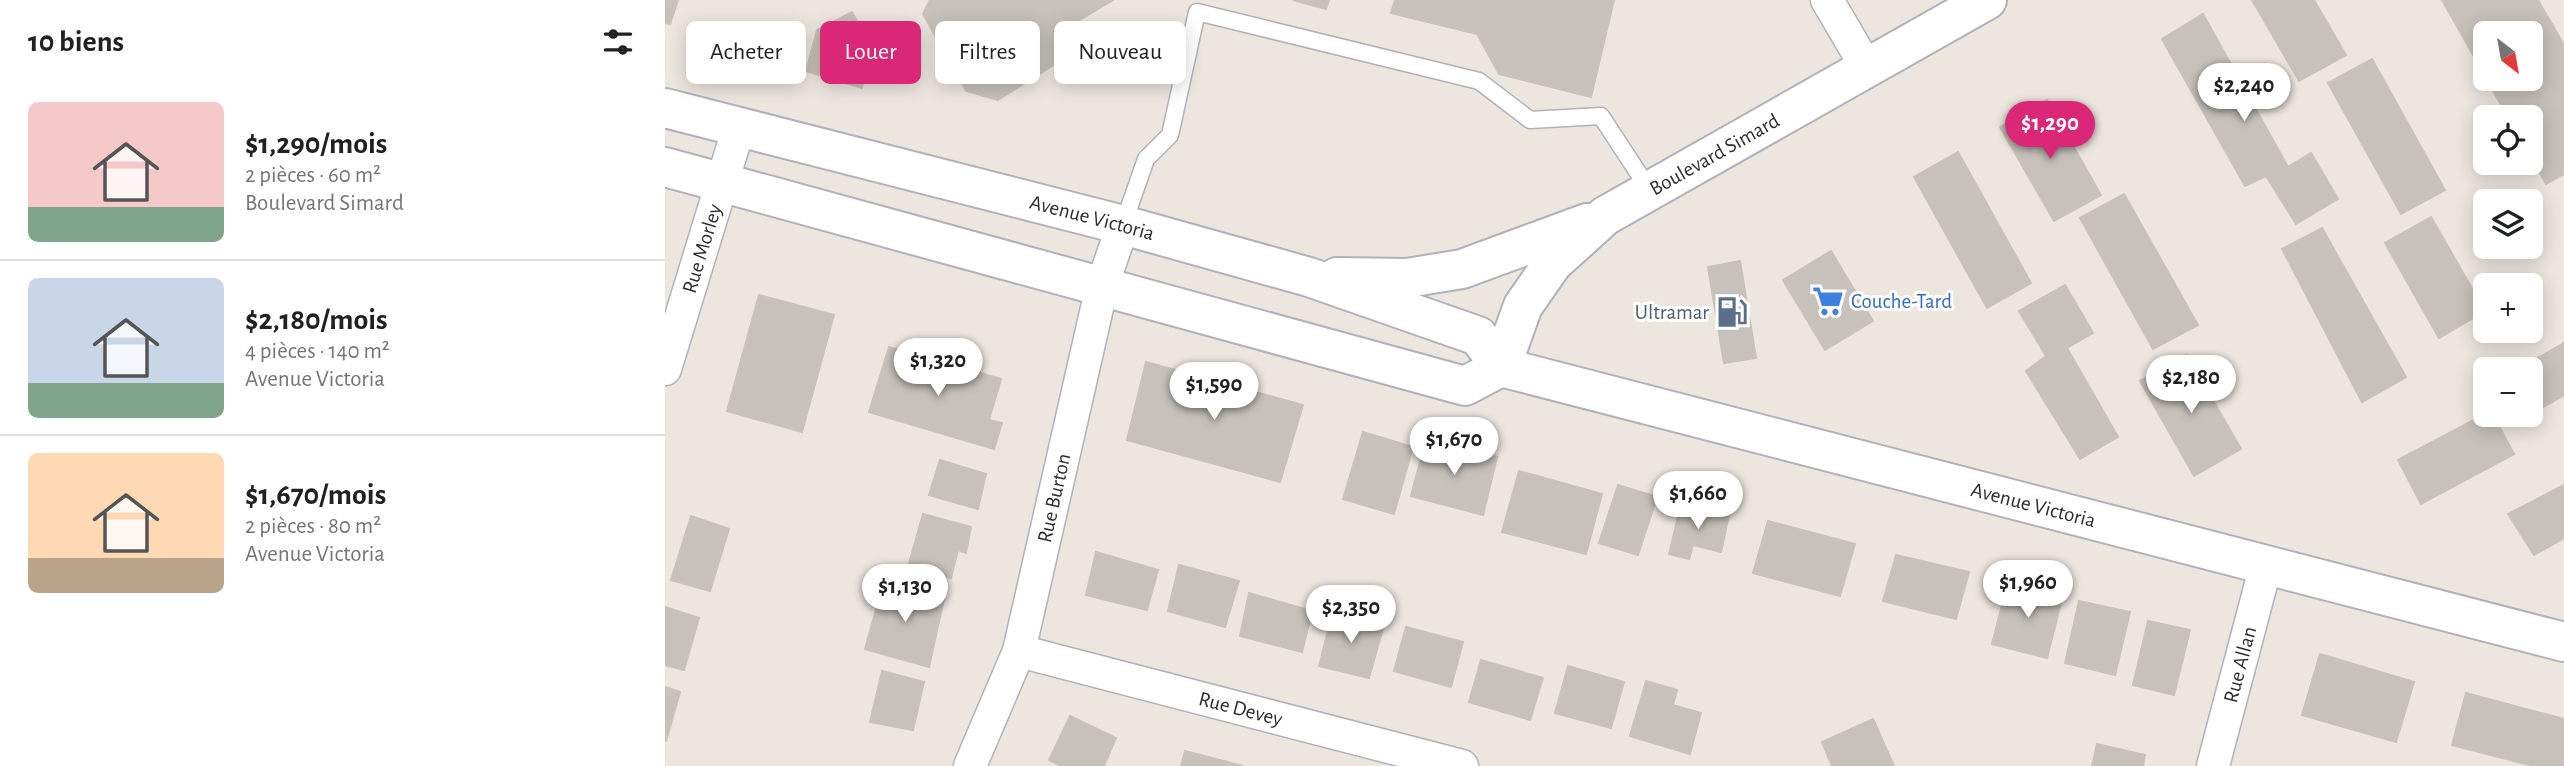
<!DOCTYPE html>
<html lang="fr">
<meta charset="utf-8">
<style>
body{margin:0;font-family:"Alegreya Sans",sans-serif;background:#f2f2f2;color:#202124;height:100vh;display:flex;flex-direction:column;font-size:26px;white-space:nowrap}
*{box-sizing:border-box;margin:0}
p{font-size:23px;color:#757577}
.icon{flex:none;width:38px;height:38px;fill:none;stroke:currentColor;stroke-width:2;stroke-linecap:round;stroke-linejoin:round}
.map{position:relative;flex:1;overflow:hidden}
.panel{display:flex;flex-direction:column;background:#fff;width:665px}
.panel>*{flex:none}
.top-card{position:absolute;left:21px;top:21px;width:665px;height:63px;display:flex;gap:14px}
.needle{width:46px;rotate:149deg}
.controls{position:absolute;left:1808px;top:21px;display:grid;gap:14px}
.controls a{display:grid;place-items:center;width:70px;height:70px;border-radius:10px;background:#fff;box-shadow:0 4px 18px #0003;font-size:35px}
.price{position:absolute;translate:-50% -60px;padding:0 16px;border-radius:24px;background:#fff;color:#222;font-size:23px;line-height:46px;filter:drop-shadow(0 2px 4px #0008)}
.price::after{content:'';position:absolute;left:50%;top:42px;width:21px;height:16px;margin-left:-10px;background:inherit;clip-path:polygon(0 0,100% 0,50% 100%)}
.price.current{background:#db2777;color:#fff}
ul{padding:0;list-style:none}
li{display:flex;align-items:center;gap:21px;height:175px;padding:0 28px}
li+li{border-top:2px solid #e0e0e0}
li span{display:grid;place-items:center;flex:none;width:196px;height:140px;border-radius:10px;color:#555}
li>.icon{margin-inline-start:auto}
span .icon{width:84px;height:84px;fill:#fffc;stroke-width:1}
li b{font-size:30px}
h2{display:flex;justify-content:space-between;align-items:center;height:84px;padding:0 28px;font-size:30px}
.chip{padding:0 24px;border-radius:10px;background:#fff;box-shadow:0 4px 18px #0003;font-size:24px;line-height:63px}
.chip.current{background:#db2777;color:#fff}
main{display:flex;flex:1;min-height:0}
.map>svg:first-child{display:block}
</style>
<main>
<section class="panel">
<h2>10 biens<svg class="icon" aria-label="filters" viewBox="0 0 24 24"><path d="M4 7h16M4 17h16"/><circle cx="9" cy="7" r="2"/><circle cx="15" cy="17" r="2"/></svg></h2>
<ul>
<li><span style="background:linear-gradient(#f6c9c9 75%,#7fa58c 0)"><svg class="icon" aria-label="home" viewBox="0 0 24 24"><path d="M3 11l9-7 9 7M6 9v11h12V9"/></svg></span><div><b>$1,290/mois</b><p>2 pièces · 60 m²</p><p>Boulevard Simard</p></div></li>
<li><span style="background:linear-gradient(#c9d6e8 75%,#7fa58c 0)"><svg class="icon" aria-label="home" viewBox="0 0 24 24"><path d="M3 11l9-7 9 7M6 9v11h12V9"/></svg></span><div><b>$2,180/mois</b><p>4 pièces · 140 m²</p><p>Avenue Victoria</p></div></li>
<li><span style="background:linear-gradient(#ffd9b3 75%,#b9a48a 0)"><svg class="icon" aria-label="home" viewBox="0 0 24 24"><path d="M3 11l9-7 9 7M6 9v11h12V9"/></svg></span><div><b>$1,670/mois</b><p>2 pièces · 80 m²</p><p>Avenue Victoria</p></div></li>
</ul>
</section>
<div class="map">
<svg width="1899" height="766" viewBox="0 0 1899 766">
<rect width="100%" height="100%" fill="#ede6df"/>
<g fill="#c6c1ba" stroke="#c8c2b9" stroke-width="2">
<path d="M0,0H13L5,24L0,23Z"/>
<path d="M265,0H448L408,24L398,59L333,100L301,91L258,14Z"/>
<path d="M628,0H664L661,9Z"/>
<path d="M730,0H949L926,97L834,74L812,34L726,13Z"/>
<path d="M1587,0H1649L1681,55L1634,81Z"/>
<path d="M1777,0H1873L1899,45V174L1881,184L1866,157V117H1843L1821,79H1866V33H1820V76Z"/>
<path d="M187,12L206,46L197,88L141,71L152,30Z"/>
<path d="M1538,14L1623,167L1646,153L1673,199L1631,224L1601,176L1580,186L1497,39Z"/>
<path d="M1707,59L1780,190L1736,214L1663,83Z"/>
<path d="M1382,100L1436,195L1389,221L1335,127Z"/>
<path d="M1293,152L1366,283L1322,308L1249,177Z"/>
<path d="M1459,194L1533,325L1488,349L1415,218Z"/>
<path d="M1766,217L1820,311L1774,338L1720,243Z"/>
<path d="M1657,228L1741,377L1697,402L1617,249Z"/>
<path d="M1166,251L1208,321L1160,350L1118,280Z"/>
<path d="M1075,261L1091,358L1059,363L1043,267Z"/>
<path d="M1400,285L1428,333L1402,348L1453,437L1415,459L1361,371L1381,356L1354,311Z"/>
<path d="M94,295L169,315L137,432L62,411Z"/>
<path d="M1899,343V395L1866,414V369H1853Z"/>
<path d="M224,347L336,379L324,420L337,423L329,449L204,412Z"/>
<path d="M1522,355L1576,449L1529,476L1475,381Z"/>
<path d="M481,362L638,405L615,482L462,440Z"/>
<path d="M1820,414L1828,415L1849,454L1756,504L1733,460Z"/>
<path d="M698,432L748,447L729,514L678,499Z"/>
<path d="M761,439L832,457L818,515L746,496Z"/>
<path d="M275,460L321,474L313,509L264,495Z"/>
<path d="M854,471L937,494L921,554L837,532Z"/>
<path d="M953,485L992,497L973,555L934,543Z"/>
<path d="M1899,485V538L1869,555L1843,514Z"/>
<path d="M1016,504L1064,515L1056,552L1028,545L1024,559L1004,554Z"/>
<path d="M258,514L306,527L301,553L293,550L286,578L243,567Z"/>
<path d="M26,516L64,529L45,591L6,580Z"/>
<path d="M1103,521L1190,544L1175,596L1088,573Z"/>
<path d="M431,552L493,570L482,610L421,595Z"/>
<path d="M1231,555L1304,572L1291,619L1218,601Z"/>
<path d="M514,565L574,581L560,627L503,611Z"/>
<path d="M219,581L279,599L264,667L200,649Z"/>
<path d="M1343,582L1398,595L1382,658L1327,644Z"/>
<path d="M584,593L647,611L637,652L575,636Z"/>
<path d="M1414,601L1465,612L1450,675L1400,663Z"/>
<path d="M0,607L34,618L19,670L0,665Z"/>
<path d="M668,611L719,625L704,678L654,666Z"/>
<path d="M1483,621L1525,630L1509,695L1468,685Z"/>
<path d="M741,627L798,642L786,687L729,671Z"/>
<path d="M1655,654L1749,682L1731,742L1637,715Z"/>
<path d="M816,660L878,678L865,720L804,702Z"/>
<path d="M903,666L959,682L946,728L890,713Z"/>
<path d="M217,671L259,682L248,730L205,722Z"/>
<path d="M981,681L1012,690L1008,705L1036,713L1025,754L965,736Z"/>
<path d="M0,687L15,692L1,741H0Z"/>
<path d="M1801,693L1899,719V766H1868L1787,745Z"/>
<path d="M405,716L451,738L439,766H396L384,760Z"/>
<path d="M1208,719L1229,766H1167L1157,742Z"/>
<path d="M1432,744L1480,755L1478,766H1427Z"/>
<path d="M520,751L578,766H516Z"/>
</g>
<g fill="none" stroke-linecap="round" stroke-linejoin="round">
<defs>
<path id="service" d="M458,225L481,159L505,135L532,12L814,81L865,120L936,116L985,191"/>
<g id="minor">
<path d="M1162,0L1202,68"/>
<path id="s1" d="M0,369L74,127"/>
<path id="s2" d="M354,651L797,766"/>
<path id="s3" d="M305,766L354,651L437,286L458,225"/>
<path id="s4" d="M1548,766L1601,565"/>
</g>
<g id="tertiary">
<path id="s5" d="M836,367L1899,642"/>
</g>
<g id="secondary">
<path id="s6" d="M0,108L458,225L644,277L813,336L836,367"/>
<path d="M0,167L800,386L836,367"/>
<path d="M672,277L742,278L797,269L922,223"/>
<path id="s7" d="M836,367L858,306L888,263L940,216L1322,0"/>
</g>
</defs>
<use href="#service" stroke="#afb2bc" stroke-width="19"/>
<use href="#minor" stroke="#afb2bc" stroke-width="35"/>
<use href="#tertiary" stroke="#afb2bc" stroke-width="42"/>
<use href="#secondary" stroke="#afb2bc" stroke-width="42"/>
<use href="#service" stroke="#fff" stroke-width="16"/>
<use href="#minor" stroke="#fff" stroke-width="32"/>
<use href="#tertiary" stroke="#fff" stroke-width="38"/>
<use href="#secondary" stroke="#fff" stroke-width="38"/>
</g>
<defs>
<symbol id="supermarket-bare" viewBox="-9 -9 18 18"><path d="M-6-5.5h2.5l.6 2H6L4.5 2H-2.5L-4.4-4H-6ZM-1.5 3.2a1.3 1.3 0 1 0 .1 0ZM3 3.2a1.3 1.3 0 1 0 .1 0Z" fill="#3f7fe0" stroke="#fff" stroke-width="2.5" paint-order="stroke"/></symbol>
<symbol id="fuel-bare" viewBox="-9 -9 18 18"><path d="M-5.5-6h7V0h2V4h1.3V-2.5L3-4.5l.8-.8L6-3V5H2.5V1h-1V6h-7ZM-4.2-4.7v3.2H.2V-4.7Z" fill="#5c6f8a" stroke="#fff" stroke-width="2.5" paint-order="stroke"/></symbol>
</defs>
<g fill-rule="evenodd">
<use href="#supermarket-bare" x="1141" y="279" width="44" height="44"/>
<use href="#fuel-bare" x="1045" y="290" width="44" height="44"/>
</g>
<g text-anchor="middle" stroke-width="6" stroke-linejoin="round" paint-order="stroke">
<g font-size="21" fill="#2c2c2c" stroke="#fff">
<text dy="7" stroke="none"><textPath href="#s7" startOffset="313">Boulevard Simard</textPath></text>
<text dy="7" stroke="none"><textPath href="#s6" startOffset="441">Avenue Victoria</textPath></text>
<text dy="7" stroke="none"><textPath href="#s1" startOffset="126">Rue Morley</textPath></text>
<text dy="7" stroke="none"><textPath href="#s3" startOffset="282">Rue Burton</textPath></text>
<text dy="7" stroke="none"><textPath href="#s5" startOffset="550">Avenue Victoria</textPath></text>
<text dy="7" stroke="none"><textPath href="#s4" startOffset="105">Rue Allan</textPath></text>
<text dy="7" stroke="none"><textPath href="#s2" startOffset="229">Rue Devey</textPath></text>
</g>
<g font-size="21" fill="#366cbe" stroke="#fff" text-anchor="start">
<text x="1186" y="308">Couche-Tard</text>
</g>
<g font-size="21" fill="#4e5e75" stroke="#fff" text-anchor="end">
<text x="1044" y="319">Ultramar</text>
</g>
</g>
</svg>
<div class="controls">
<a><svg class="needle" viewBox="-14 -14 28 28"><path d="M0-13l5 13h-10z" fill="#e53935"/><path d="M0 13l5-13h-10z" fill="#757577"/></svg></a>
<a><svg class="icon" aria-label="locate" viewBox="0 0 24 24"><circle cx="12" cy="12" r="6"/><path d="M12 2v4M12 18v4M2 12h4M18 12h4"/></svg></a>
<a><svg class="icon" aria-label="layers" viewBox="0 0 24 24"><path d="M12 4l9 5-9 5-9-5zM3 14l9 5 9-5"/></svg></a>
<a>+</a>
<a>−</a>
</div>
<b class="price" style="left:1579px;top:123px">$2,240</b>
<b class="price current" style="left:1385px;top:161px">$1,290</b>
<b class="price" style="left:273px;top:398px">$1,320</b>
<b class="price" style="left:1526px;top:415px">$2,180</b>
<b class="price" style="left:549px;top:422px">$1,590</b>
<b class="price" style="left:789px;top:477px">$1,670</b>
<b class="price" style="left:1033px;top:531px">$1,660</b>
<b class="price" style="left:1363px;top:620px">$1,960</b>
<b class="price" style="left:240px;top:624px">$1,130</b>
<b class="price" style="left:686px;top:645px">$2,350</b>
<div class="top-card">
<a class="chip">Acheter</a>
<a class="chip current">Louer</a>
<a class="chip">Filtres</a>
<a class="chip">Nouveau</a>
</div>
</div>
</main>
